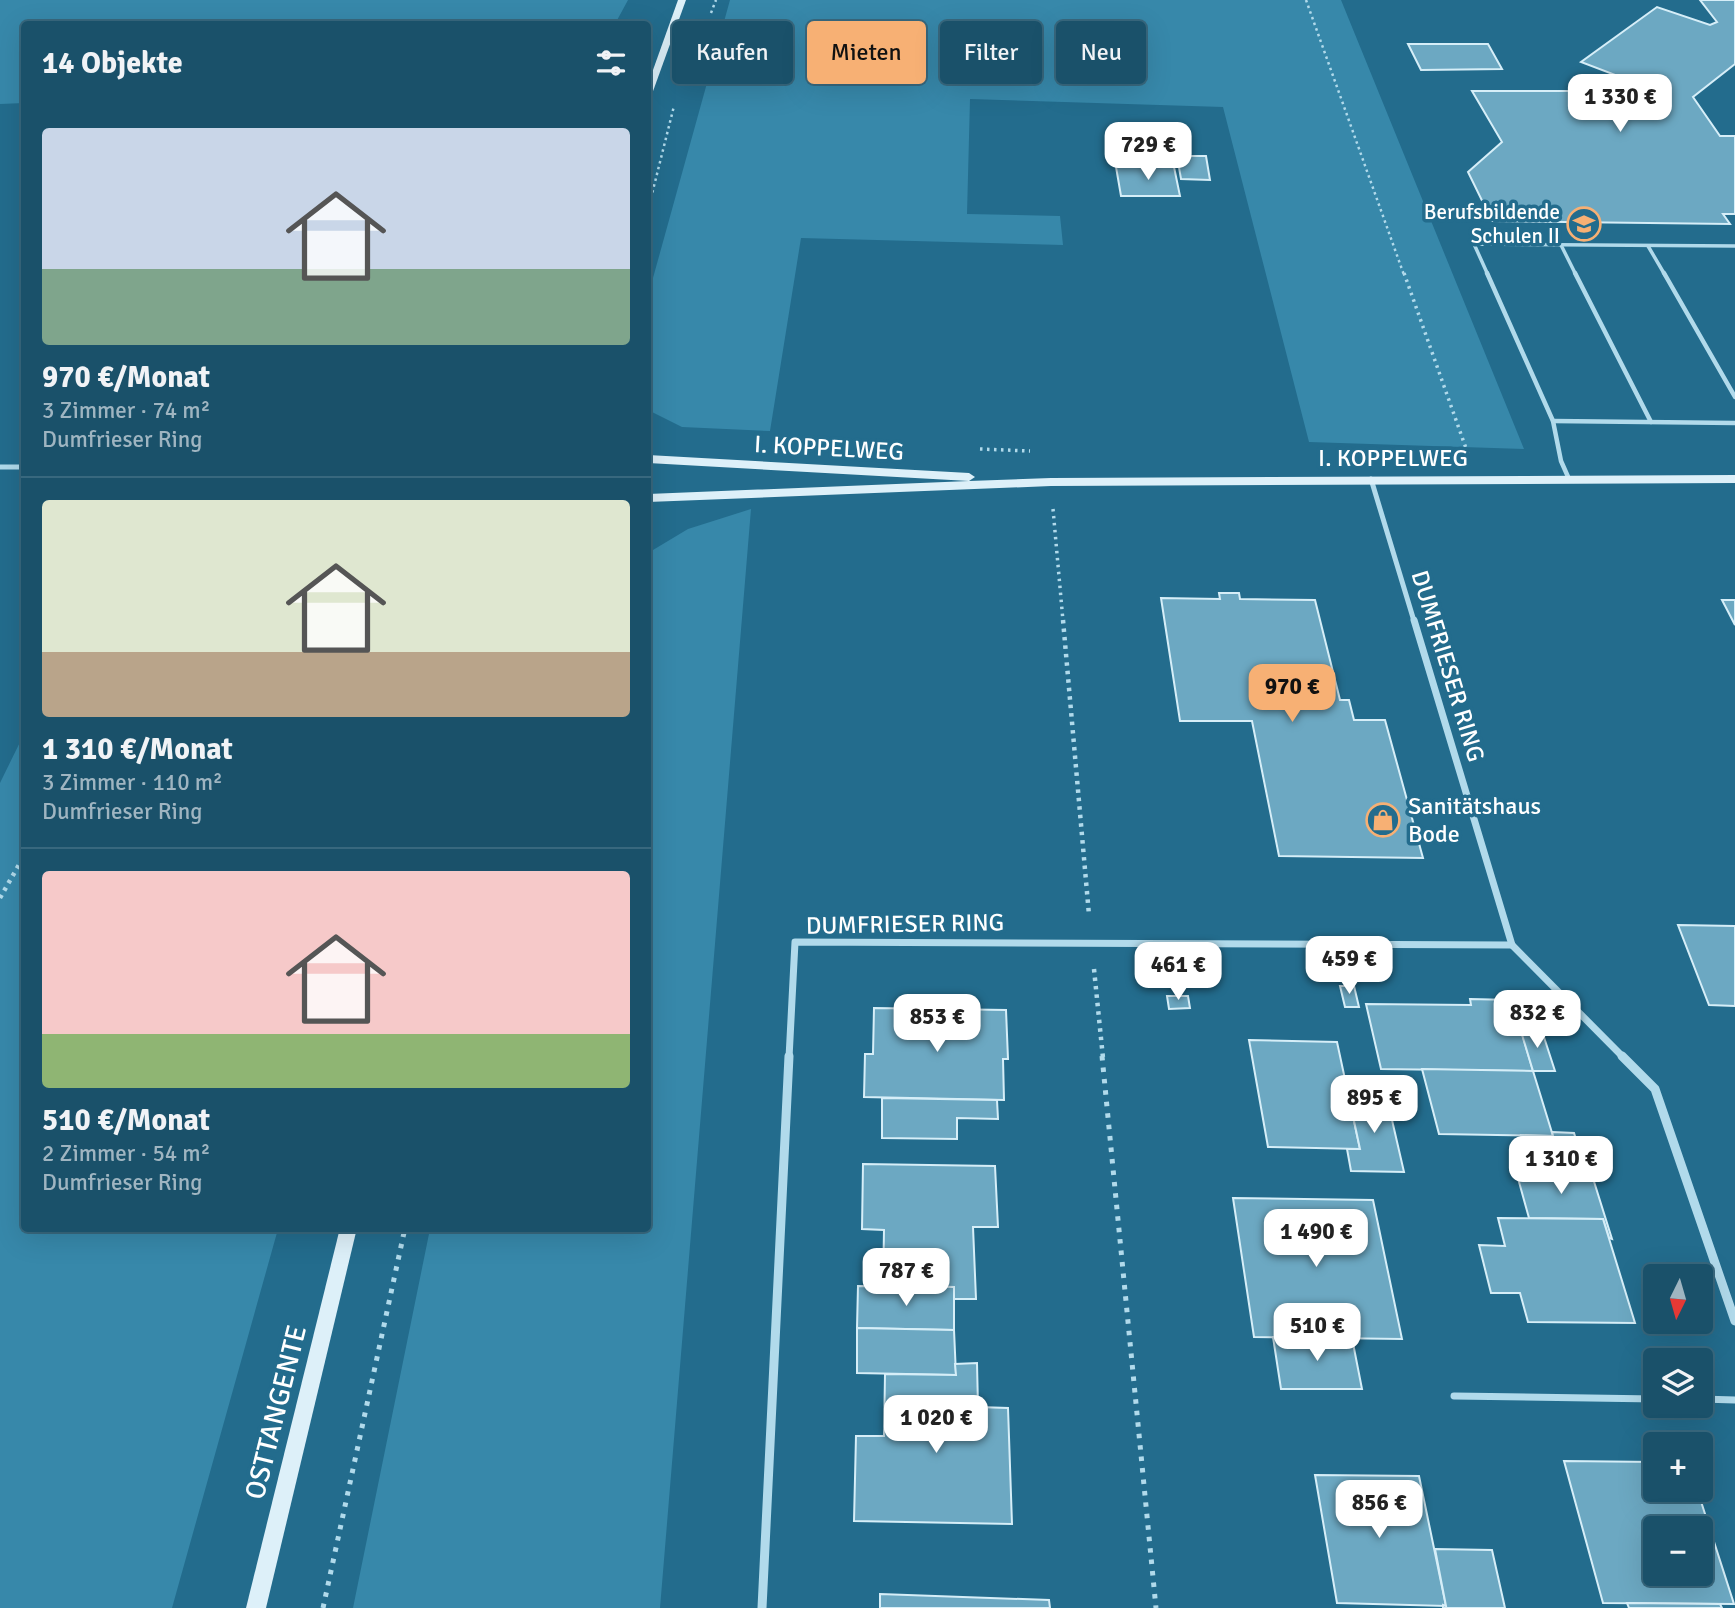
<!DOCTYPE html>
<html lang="de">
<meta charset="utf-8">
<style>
body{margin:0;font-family:Signika,sans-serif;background:#275b72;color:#f1f3f6;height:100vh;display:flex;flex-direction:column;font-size:26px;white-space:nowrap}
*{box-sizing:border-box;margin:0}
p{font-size:23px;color:#9fb5c1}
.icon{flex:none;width:38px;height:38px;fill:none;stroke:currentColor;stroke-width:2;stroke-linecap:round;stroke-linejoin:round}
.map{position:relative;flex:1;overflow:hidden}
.side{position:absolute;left:21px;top:21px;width:630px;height:1211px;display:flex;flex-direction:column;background:#1a516a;border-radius:7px;box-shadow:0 7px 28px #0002,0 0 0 2px #38687e}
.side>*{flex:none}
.top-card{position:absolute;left:672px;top:21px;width:665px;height:63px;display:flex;gap:14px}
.needle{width:46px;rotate:185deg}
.tools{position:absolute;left:1643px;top:1264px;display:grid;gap:14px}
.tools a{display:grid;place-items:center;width:70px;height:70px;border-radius:7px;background:#1a516a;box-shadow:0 7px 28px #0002,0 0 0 2px #38687e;font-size:35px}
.price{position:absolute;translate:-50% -60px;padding:0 16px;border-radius:14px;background:#fff;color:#222;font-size:23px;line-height:46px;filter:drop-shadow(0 2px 4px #0008)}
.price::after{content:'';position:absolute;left:50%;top:42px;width:21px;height:16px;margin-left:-10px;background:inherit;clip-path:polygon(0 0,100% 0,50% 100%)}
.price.selected{background:#f7b074;color:#111}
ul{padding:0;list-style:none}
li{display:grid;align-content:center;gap:14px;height:371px;padding:0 21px}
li+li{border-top:2px solid #38687e}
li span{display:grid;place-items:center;height:217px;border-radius:7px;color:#555}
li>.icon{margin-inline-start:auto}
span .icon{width:126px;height:126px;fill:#fffc;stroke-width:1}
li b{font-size:30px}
h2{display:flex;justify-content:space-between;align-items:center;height:84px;padding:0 21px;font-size:30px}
.tag{padding:0 24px;border-radius:7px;background:#1a516a;box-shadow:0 7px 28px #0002,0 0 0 2px #38687e;font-size:24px;line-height:63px}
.tag.selected{background:#f7b074;color:#111}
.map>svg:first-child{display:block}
</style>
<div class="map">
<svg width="1735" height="1608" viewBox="0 0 1735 1608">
<rect width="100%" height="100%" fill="#236c8d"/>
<g fill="#3788aa">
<path d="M0,0H628L615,24H24V103L0,104Z"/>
<path d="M730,0H1341L1524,449L1309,442L1223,107L970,99L967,214L1060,216L1063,245L801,238L770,431L682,427L648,410V296Z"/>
<path d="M751,509L660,1608H353L430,1229L648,1228V553L688,529Z"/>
<path d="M24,734V1228L278,1229L172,1608H0V783Z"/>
</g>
<g fill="#6ca8c2" stroke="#d6eef8" stroke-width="2" fill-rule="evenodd">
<path d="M1700,0H1735V64L1693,97L1720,136H1735V214H1723L1730,224L1492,221L1468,172L1502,142L1472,91H1636L1639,84L1581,62L1657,7L1710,25L1717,22Z"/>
<path d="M1408,44H1488L1502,69L1421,70Z"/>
<path d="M1177,156H1206L1210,180L1181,179Z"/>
<path d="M1116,167H1174L1180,196H1121Z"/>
<path d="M1219,593H1239L1240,599L1315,600L1340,700H1349L1354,720H1385L1423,858L1279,856L1252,721H1180L1161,598L1220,599Z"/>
<path d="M1722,600H1735V625Z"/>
<path d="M1678,925L1735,926V1006L1709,1005Z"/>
<path d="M1340,986H1354L1359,1007H1345Z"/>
<path d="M1167,996H1188L1190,1008L1169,1009Z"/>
<path d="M1470,999L1512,1000L1533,1071L1381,1069L1366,1004L1471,1005Z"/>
<path d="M874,1008L1006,1010L1008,1059H1003L1004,1100L864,1097L865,1054H873Z"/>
<path d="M1520,1028H1541L1555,1071H1533Z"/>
<path d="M1249,1040L1337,1042L1360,1149L1268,1147Z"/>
<path d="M1422,1069L1533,1071L1553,1136L1439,1134Z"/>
<path d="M1348,1093L1386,1094L1404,1172L1351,1171L1347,1149H1360Z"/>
<path d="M882,1098L997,1100L998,1119L957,1118V1139L882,1138Z"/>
<path d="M1552,1132L1574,1133L1586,1171H1531L1521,1135L1553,1136Z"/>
<path d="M863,1164L995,1166L998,1227H973L976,1299H954V1287L883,1286L884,1230L862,1229Z"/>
<path d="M1516,1171L1591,1172L1612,1239L1609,1238L1603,1219L1529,1218Z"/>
<path d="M1233,1198L1373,1200L1402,1339L1254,1337Z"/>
<path d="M1498,1218L1603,1219L1635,1323L1528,1322L1520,1293H1491L1479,1245L1505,1246Z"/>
<path d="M858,1286L954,1287V1330L857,1328Z"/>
<path d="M857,1328L954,1330L956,1375L857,1373Z"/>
<path d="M1273,1337L1352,1338L1362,1389H1281Z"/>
<path d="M977,1363L978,1407L1008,1408L1012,1524L854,1521L856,1436H884L885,1374L956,1375L955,1364Z"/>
<path d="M1564,1461L1656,1462V1489H1697L1734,1604L1603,1603ZM1656,1528H1701V1573H1656Z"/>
<path d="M1315,1475L1419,1476L1446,1606L1337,1603Z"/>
<path d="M1435,1549L1492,1550L1505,1608H1443V1605L1446,1606Z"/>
<path d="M880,1594L1049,1600L1050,1608H880Z"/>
<path d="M1627,1603L1720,1604L1722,1608H1629Z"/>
</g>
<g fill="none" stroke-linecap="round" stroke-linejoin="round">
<g stroke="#b1daeb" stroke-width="2.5" stroke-dasharray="2.5 3.5" stroke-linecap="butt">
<path d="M1306,0L1404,275"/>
<path d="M711,13L716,0"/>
<path d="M648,210L674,106"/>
</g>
<g stroke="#b1daeb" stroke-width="3.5" stroke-dasharray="2.5 4.5" stroke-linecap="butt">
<path d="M1404,273L1468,454"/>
<path d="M980,449L1030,451"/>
<path d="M1053,509L1063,621"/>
</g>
<g stroke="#b1daeb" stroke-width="4.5" stroke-dasharray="3.5 5" stroke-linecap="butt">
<path d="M1063,620L1089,915"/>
<path d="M0,898L24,856"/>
<path d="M1094,969L1103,1058"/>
</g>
<g stroke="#b1daeb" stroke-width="5" stroke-dasharray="4.5 7" stroke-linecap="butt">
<path d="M1102,1056L1156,1608"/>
<path d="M323,1608L405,1228"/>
</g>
<g stroke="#b1daeb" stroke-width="3.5">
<path d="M1561,245L1576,275"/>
<path d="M1648,246L1665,275"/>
<path d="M1488,275L1474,244L1735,246"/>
</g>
<g stroke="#b1daeb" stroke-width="4.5">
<path d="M1487,273L1553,421L1561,461L1569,479"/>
<path d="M1575,273L1651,422"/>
<path d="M1664,273L1735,397"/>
<path d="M1553,421L1735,423"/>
</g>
<g stroke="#b1daeb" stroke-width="7">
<path d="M1454,1396L1656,1399"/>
<path d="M1701,1399L1735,1400"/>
</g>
<g stroke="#b1daeb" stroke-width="5">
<path d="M0,467H24"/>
<path d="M1371,479L1414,621"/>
</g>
<g stroke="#b1daeb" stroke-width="7">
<path d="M1414,620L1512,945L1624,1058"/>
<path d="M789,1058L795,942L1512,945"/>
</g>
<g stroke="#b1daeb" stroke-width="9">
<path d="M1622,1056L1655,1089L1735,1321"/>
<path d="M762,1608L789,1056"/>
</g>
<g fill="#ddf0f9" fill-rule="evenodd">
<path d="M678,0H686L652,94L648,96V84Z"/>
<path d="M648,455L969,473L975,477L969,481L1051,478L1735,475V483L1051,486L648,502V494L969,481L648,463Z"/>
<path d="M340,1228H357L266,1608H246Z"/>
</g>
</g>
<defs>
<symbol id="school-ring" viewBox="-11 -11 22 22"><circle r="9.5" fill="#236c8d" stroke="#f7b074" stroke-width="1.5"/><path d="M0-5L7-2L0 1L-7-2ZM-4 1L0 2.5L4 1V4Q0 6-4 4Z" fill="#f7b074"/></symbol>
<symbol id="shop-ring" viewBox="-11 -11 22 22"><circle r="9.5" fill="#236c8d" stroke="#f7b074" stroke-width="1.5"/><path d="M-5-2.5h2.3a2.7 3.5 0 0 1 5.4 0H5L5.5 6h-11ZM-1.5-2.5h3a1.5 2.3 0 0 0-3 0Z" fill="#f7b074"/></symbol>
</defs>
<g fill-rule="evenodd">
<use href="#school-ring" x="1565" y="205" width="38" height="38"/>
<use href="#shop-ring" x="1364" y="801" width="38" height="38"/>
</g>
<g text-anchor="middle" stroke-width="7" stroke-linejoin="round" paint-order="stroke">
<g font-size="21" fill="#fff" stroke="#236c8d" text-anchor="end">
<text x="1560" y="219">Berufsbildende<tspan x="1560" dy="24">Schulen II</tspan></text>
</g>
<g font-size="24" fill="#fff" stroke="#236c8d">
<text transform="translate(829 448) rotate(3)" y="8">I. KOPPELWEG</text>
<text x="1393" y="466">I. KOPPELWEG</text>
<text transform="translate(1448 666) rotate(73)" y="8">DUMFRIESER RING</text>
<text transform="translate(905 924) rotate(-1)" y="8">DUMFRIESER RING</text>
</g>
<g font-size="24" fill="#fff" stroke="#236c8d" text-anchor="start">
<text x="1408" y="814">Sanitätshaus<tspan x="1408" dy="28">Bode</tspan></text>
</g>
<g font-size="28" fill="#fff" stroke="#236c8d">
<text transform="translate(275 1412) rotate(-76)" y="10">OSTTANGENTE</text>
</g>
</g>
</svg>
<div class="tools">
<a><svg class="needle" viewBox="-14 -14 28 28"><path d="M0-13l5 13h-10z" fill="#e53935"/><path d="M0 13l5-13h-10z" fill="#9fb5c1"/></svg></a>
<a><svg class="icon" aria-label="layers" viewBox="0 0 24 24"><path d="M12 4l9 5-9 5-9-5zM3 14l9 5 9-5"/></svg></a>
<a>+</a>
<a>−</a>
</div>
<b class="price" style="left:1620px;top:134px">1 330 €</b>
<b class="price" style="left:1148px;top:182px">729 €</b>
<b class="price selected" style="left:1292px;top:724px">970 €</b>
<b class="price" style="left:1349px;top:996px">459 €</b>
<b class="price" style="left:1178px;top:1002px">461 €</b>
<b class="price" style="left:1537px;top:1050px">832 €</b>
<b class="price" style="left:937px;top:1054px">853 €</b>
<b class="price" style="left:1374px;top:1135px">895 €</b>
<b class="price" style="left:1561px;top:1196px">1 310 €</b>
<b class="price" style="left:1316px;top:1269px">1 490 €</b>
<b class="price" style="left:906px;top:1308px">787 €</b>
<b class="price" style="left:1317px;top:1363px">510 €</b>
<b class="price" style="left:936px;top:1455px">1 020 €</b>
<b class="price" style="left:1379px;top:1540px">856 €</b>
<div class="top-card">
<a class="tag">Kaufen</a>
<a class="tag selected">Mieten</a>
<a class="tag">Filter</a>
<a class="tag">Neu</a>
</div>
<section class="side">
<h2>14 Objekte<svg class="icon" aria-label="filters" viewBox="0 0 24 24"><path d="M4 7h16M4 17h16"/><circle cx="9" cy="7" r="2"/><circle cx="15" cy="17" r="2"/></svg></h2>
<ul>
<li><span style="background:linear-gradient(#c9d6e8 65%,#7fa58c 0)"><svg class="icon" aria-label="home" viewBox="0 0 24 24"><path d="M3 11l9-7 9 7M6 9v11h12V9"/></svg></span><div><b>970 €/Monat</b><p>3 Zimmer · 74 m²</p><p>Dumfrieser Ring</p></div></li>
<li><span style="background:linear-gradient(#dfe7d0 70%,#b9a48a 0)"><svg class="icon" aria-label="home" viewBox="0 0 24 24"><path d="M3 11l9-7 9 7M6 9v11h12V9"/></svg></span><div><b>1 310 €/Monat</b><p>3 Zimmer · 110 m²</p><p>Dumfrieser Ring</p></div></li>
<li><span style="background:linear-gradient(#f6c9c9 75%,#8fb573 0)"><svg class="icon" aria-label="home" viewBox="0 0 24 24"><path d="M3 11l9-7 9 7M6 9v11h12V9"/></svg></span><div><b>510 €/Monat</b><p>2 Zimmer · 54 m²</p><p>Dumfrieser Ring</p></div></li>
</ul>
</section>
</div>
